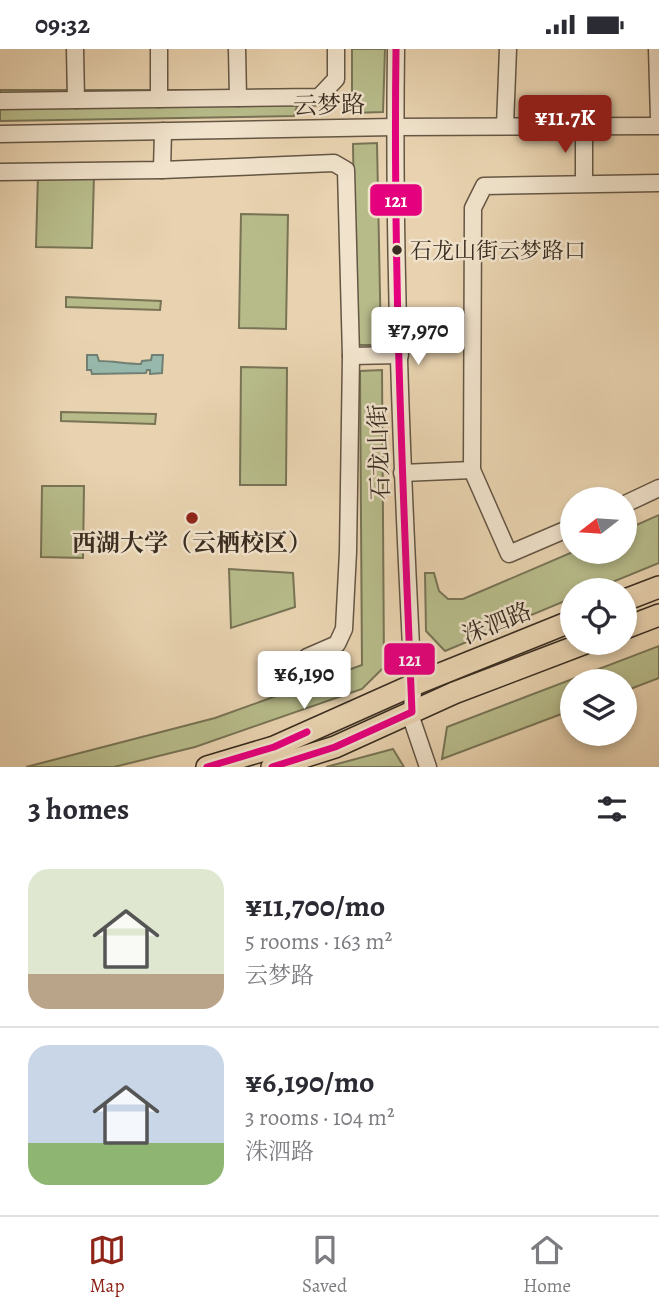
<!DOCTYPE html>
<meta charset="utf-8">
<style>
body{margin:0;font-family:Alegreya,"Noto Serif SC",serif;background:#f7f7f7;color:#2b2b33;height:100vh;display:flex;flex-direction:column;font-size:26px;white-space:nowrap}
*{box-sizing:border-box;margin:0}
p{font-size:23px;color:#7c7c81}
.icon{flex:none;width:38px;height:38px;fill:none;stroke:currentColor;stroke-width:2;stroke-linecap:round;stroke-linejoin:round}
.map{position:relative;height:718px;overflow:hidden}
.side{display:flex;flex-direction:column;background:#fff;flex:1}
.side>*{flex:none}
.needle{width:46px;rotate:253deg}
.controls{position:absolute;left:560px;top:438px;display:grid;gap:14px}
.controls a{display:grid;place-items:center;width:77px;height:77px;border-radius:50%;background:#fff;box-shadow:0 4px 10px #0003;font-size:35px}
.price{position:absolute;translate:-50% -60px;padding:0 16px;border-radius:7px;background:#fff;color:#222;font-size:23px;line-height:46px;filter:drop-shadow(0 2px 4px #0008)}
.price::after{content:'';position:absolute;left:50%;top:42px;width:21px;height:16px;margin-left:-10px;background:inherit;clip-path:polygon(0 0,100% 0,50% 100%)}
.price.selected{background:#8f2418;color:#fff}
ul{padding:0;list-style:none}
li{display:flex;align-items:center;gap:21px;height:175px;padding:0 28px}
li+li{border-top:2px solid #e1e1e2}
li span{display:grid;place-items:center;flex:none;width:196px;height:140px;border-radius:21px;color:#555}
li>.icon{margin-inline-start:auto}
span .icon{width:84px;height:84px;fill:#fffc;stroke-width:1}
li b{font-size:30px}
h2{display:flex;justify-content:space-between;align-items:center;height:84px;padding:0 28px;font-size:30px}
.status{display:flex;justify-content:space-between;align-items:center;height:49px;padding:0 35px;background:#fff;direction:ltr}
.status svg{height:19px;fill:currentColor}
.tab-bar{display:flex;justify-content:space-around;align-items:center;height:98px;border-top:2px solid #e1e1e2;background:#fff;font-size:19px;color:#7c7c81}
.tab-bar a{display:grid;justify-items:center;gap:4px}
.tab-bar .selected{color:#8f2418}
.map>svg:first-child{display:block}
</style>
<div class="status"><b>09:32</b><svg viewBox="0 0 49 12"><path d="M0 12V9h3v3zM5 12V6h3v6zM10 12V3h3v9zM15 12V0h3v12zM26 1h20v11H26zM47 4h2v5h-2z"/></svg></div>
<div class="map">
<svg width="659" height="718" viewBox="0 0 659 718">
<rect width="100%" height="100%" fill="#e8d2af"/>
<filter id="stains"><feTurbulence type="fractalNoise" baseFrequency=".00286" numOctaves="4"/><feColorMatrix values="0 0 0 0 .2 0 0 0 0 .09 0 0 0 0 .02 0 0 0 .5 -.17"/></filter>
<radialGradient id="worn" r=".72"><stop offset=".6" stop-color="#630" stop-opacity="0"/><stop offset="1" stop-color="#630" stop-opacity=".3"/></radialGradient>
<g fill="#b7bb8a" stroke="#787455" stroke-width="2">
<path d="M352,0H385L383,63L352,64Z"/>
<path d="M0,41H302L294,67L0,72Z"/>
<path d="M377,94L381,296H356L353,95Z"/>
<path d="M38,125L94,126L92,199L36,198Z"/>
<path d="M241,165L288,166L286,280L239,279Z"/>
<path d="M66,248L161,252L160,261L66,258Z"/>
<path d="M241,318L287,319L286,436H240Z"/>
<path d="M382,321L384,618L362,640L195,698L114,718H26L215,669L362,616L360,322Z"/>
<path d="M61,363L156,365L155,375L61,372Z"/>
<path d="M42,437H84L83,509L41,508Z"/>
<path d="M659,466V514L593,541H572V549L445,602L426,582L425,524H434L439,542L448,550H463L575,502H625V481Z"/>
<path d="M229,520L293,524L295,558L231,579Z"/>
<path d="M659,597V629L625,642V632H572V661L442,710L447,678Z"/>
<path d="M393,700L404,718H326Z"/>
</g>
<path fill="#97b8ac" stroke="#718074" stroke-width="2" d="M87,306H97L99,312C113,312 127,315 141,315L142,312L151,311L152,306H163L162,324L150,325V321H147L146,324L92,325L91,321H87Z"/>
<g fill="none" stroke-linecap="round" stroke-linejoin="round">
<defs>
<g id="minor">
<path d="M75,0L76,51"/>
<path d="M159,0V50"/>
<path d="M237,0L238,49"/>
<path d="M396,0C393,212 402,424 413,636L412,671L428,718"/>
<path d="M657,0L659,70"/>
<path d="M0,52L319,48L336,30V0"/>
<path d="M505,77L508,0"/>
<path d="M584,77V134"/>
<path d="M0,85L395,78L659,77"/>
<path d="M162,121L163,82"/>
<path d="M0,123L162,121L334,114L346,121L351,307L348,503L344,580L337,595L307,608"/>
<path d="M351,307L400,306"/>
<path d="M402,424L472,421"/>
<path d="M625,455L659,439"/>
<path d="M572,478L509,505L472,421L473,159L484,137L659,134"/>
</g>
<g id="major">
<path d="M625,551L659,538"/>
<path d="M625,579L659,566"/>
<path d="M207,718L274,698L413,636L572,572"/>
<path d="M272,718L335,698L454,644L588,593"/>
</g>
</defs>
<use href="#minor" stroke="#655644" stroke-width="19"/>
<use href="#major" stroke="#392c20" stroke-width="24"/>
<use href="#minor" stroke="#f0e2cb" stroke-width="16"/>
<use href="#major" stroke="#e8d2af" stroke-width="21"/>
<defs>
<g id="bus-1">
<path d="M207,718L274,698L307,683"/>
<path d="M272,718L335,698L412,663C403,442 393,221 396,0"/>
</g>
</defs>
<use href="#bus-1" stroke="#f0e2cb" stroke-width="12"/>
<use href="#bus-1" stroke="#e5007d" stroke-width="7"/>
</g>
<circle fill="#392c20" stroke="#f0e2cb" stroke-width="2.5" cx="397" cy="201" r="6"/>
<circle fill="#8f2418" stroke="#f0e2cb" stroke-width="2.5" cx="192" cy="469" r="7"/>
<g text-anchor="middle" stroke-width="5" stroke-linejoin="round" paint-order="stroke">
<g font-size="22" fill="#392c20" stroke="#f0e2cb" text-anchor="start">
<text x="410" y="209">石龙山街云梦路口</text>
</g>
<g font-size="24" fill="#392c20" stroke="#f0e2cb">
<text transform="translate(329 56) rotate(-1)" y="8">云梦路</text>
<text transform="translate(379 403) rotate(-92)" y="8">石龙山街</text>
<text transform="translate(497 574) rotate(-22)" y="8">洙泗路</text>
</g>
<g font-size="24" font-weight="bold" fill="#392c20" stroke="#f0e2cb">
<text x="192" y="502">西湖大学（云栖校区）</text>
</g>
</g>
<g stroke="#f0e2cb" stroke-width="2.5">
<rect x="369" y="134" width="54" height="34" rx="7" fill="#e5007d"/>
<rect x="383" y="593" width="53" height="34" rx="7" fill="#e5007d"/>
</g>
<g font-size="19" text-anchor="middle" font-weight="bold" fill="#fff">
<text x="396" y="158">121</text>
<text x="410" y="617">121</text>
</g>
<rect width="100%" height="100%" filter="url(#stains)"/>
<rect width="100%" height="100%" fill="url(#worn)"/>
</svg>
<div class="controls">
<a><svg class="needle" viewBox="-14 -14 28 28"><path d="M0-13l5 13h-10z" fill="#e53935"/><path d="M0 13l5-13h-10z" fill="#7c7c81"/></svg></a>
<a><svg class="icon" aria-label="locate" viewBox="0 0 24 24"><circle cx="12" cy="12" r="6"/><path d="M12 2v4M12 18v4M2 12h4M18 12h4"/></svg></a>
<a><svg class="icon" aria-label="layers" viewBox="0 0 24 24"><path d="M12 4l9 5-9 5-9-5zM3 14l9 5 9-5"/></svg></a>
</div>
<b class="price selected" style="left:565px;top:106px">¥11.7K</b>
<b class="price" style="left:418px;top:318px">¥7,970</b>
<b class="price" style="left:304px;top:662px">¥6,190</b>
</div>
<section class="side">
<h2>3 homes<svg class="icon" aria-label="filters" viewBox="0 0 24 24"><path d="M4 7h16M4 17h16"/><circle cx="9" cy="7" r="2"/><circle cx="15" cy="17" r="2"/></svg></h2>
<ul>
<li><span style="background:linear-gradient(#dfe7d0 75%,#b9a48a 0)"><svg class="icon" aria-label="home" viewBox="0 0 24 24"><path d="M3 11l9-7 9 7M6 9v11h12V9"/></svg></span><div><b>¥11,700/mo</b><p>5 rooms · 163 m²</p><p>云梦路</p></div></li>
<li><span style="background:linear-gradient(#c9d6e8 70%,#8fb573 0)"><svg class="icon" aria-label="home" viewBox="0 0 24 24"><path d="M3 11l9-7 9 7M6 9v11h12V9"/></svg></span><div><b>¥6,190/mo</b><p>3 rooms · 104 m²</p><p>洙泗路</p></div></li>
</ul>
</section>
<nav class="tab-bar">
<a class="selected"><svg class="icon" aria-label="map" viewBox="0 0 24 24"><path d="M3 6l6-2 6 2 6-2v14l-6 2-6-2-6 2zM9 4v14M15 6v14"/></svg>Map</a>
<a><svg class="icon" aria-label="saved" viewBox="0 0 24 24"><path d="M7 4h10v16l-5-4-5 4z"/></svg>Saved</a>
<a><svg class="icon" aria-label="home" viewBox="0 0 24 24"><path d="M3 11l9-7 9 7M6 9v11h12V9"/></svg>Home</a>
</nav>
